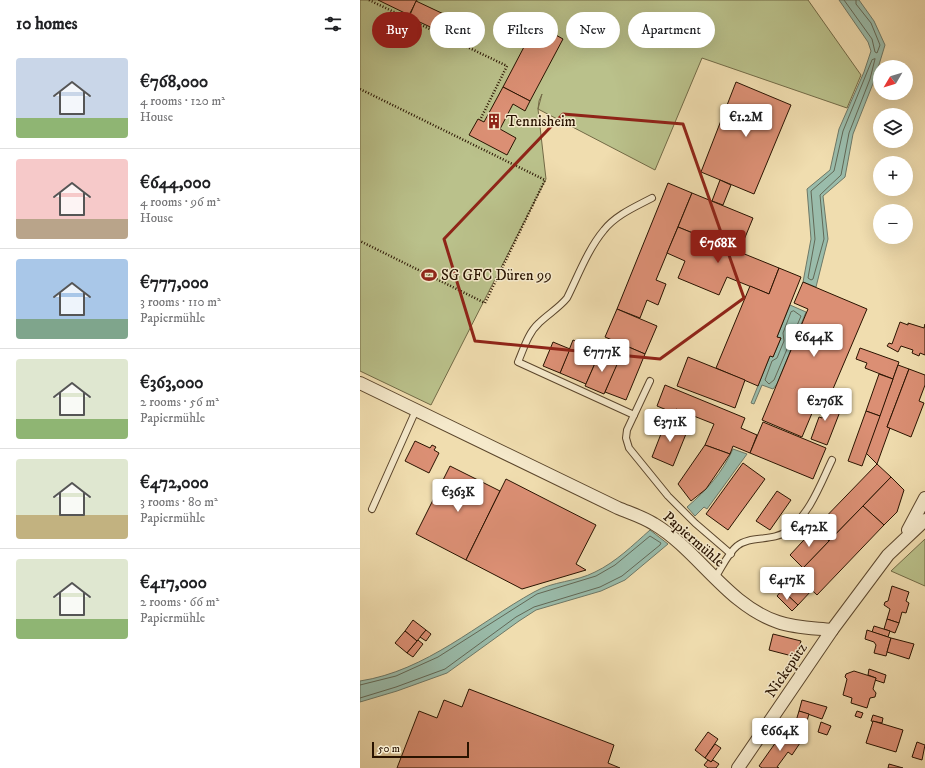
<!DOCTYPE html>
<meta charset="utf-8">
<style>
body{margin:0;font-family:"IM FELL DW Pica",serif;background:#f2f2f2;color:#202124;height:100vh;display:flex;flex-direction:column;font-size:15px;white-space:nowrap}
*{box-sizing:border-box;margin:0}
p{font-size:13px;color:#757577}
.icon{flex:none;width:22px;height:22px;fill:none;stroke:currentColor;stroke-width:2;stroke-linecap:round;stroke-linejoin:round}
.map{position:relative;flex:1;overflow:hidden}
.side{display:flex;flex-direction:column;background:#fff;width:360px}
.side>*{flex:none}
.banner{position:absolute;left:12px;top:12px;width:380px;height:36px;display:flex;gap:8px}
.needle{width:26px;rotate:232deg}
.tools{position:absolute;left:513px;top:60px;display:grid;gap:8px}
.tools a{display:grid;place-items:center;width:40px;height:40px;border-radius:50%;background:#fff;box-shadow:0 4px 16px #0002;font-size:20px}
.scale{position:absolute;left:12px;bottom:10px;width:97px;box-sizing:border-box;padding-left:4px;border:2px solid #291300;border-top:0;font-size:11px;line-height:14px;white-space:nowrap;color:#291300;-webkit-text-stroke:3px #f5e9cb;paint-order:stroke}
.price{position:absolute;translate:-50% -34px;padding:0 9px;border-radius:4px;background:#fff;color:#222;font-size:13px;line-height:26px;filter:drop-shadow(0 1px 2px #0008)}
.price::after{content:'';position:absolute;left:50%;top:24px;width:12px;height:9px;margin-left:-6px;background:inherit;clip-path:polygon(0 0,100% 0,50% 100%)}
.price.current{background:#8f2418;color:#fff}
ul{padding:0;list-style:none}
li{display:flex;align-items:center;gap:12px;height:100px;padding:0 16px}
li+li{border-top:1px solid #e0e0e0}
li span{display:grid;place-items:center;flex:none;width:112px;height:80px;border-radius:4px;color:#555}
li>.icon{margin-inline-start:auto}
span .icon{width:48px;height:48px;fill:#fffc;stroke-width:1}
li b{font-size:17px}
h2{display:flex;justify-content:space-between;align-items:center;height:48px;padding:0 16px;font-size:17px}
.chip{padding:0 14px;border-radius:18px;background:#fff;box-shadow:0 4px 16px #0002;font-size:14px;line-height:36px}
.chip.current{background:#8f2418;color:#fff}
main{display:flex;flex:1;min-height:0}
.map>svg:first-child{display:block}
</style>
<main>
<section class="side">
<h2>10 homes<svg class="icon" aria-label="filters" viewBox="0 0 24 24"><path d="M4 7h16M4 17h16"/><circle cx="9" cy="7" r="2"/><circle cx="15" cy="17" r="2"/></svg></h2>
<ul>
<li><span style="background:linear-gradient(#c9d6e8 75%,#8fb573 0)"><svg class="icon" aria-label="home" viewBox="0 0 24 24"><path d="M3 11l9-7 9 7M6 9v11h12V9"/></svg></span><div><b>€768,000</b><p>4 rooms · 120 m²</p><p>House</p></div></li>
<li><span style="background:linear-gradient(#f6c9c9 75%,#b9a48a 0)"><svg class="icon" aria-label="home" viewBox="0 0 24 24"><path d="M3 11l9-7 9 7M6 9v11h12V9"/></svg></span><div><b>€644,000</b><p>4 rooms · 96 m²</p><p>House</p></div></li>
<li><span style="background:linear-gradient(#a9c7e8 75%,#7fa58c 0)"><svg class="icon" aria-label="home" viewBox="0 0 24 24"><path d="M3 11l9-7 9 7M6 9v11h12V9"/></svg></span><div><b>€777,000</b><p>3 rooms · 110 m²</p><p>Papiermühle</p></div></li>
<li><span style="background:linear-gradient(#dfe7d0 75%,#8fb573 0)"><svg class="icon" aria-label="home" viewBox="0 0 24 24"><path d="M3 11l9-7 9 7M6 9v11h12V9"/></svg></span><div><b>€363,000</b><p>2 rooms · 56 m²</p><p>Papiermühle</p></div></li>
<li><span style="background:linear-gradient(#dfe7d0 70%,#c2b280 0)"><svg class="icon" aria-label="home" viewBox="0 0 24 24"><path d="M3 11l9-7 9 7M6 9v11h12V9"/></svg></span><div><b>€472,000</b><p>3 rooms · 80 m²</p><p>Papiermühle</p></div></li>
<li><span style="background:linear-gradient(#dfe7d0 75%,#8fb573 0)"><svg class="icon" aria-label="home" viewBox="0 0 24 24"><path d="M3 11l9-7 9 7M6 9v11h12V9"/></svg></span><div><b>€417,000</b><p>2 rooms · 66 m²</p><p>Papiermühle</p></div></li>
</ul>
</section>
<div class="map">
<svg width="565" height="768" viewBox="0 0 565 768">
<rect width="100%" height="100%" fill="#f0ddaf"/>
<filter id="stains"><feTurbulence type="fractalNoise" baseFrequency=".005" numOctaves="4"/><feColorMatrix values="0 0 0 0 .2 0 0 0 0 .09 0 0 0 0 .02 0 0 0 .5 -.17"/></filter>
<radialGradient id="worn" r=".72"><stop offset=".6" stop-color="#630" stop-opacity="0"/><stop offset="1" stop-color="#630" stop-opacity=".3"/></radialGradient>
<g fill="#bac18b" stroke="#726a46">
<path d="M0,0H448L501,75L487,108L342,58L295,170L178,109L182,94L179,101L178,109L186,179L71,405L0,371Z"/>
<path d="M565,539V586L531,571Z"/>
</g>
<g fill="#9abcab" stroke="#6d7867">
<path d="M479,0H499L514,21L525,45L514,81L493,134L485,177L463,196L468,239L456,287L443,282L451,239L447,189L470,170L479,129L504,72L511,51L508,42Z"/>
<path d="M430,305L446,312L417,384L413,389L402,385L394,404L391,403L410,356L413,357L421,338L417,337Z"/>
<path d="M373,449L387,454L347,509L344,507L335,516L327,507C347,490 362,473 373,449Z"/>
<path d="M290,530L308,544L265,580L241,591L176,610L159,621L87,673L37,691L0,702V681C66,671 118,623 174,592C193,581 216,582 235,572C256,562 273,545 290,530Z"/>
</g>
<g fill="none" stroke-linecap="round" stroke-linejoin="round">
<g stroke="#626856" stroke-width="1">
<path d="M484,0L512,39L515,52L517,53L520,45L511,23L496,4V0"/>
<path d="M515,59L510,79L489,133L481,175L460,195L464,239L453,279L451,280L448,278L455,239L451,191L474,171L483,131L512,60Z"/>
<path d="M434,311L441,316L414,380L409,384L405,380L412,361L417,358L424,341L423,333L431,312Z"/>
<path d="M0,685L36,676L78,657L177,594L236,576L255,565L290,536L301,543L300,545L262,576L240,587L174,607L156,617L85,669L36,687L0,698"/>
</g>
</g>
<g fill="#db8f74" stroke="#291300">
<path d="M18,0H57L49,15Z"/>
<path d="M56,1L90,17L83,33L49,17Z"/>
<path d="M176,24L203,39L170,101L143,87Z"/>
<path d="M376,82L431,105L394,194L341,172Z"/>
<path d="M143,87L170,101L165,111L153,104L140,129L156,138L147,155L109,135L118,119L124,122Z"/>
<path d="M360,180L371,185L363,205L352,201Z"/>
<path d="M308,183L332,193L296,280L306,284L298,305L287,300L280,318L257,309Z"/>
<path d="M332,193L393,218L379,252L318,227Z"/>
<path d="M318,227L419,268L409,294L367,277L359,295L318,278L325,261L307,253Z"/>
<path d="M419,268L441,277L417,337L421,338L413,357L410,356L398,386L356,368L390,286L409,294Z"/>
<path d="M443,282L507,309L467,403L458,399L442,437L402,420L448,309L434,303Z"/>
<path d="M257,309L297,326L285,354L245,337Z"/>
<path d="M540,322L548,325V323L564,328L565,324V355L560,353L559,356L552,353L553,350L541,346L538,352L527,346L529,343L532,344Z"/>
<path d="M213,340L240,352L226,384L200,373Z"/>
<path d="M193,342L210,349L200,373L183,366Z"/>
<path d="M264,345L285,354L266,400L245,392Z"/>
<path d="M500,348L539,362L533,379L505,368L507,363L496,359Z"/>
<path d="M240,352L259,360L244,394L225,386Z"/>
<path d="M328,357L385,380L375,408L317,386Z"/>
<path d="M538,365L549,369L527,427L530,428L517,464L506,453Z"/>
<path d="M549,369L565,375V385L559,401L564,403L551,437L527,427Z"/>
<path d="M519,374L533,379L520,416L506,411Z"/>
<path d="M305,385L385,418L381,428L397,435L390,453L373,446L370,454L345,445L354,424L316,409L314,413L297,406Z"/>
<path d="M458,399L481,409L467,445L451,439L459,417L462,418L464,413L454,409Z"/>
<path d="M506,411L520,416L502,466L488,461Z"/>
<path d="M306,421L328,429L313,466L292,457Z"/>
<path d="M403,422L466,448L453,479L390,453Z"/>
<path d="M55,441L70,448L72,445L76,447L74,450L79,453L69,473L45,461Z"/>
<path d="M345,445L370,454L346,489L331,501L318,484Z"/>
<path d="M383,463L405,479L368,530L346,514Z"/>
<path d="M517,464L531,477L469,541L455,528Z"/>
<path d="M90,466L140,491L106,560L56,534Z"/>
<path d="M531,477L544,490L537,512L524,525L503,506Z"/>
<path d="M146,479L236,525L216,564L226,570L162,589L106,560Z"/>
<path d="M417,491L431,500L410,530L396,521Z"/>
<path d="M503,506L524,525L457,595L436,575Z"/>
<path d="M455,528L469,541L443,568L430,555Z"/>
<path d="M436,575L452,590L438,605L422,590Z"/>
<path d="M532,586L549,592L546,601L549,603L546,613L542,612L539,623L527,619L530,609L524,605L525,602L528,601Z"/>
<path d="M422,590L438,605L432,611L417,596Z"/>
<path d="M527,619L539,623L535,633L524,629Z"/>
<path d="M53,620L66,630L57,641L45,631Z"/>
<path d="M514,626L530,631L528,637L512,632Z"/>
<path d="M66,630L71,634L66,641L60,637Z"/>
<path d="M507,630L531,638L526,656L514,653L516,645L514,642L505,639Z"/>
<path d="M45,631L57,641L47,653L35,643Z"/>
<path d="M413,634L441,641L436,657L409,650Z"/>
<path d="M531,638L554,644L549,659L527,652Z"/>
<path d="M58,640L63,644L53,657L47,653Z"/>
<path d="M509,669L526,675L524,683L515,680L516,678L508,675Z"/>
<path d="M494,671L516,678L513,689L516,693L515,697L510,698L507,708L491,703L492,698L483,695L487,679L485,677L486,674Z"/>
<path d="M109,689L254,745L248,763L260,768H37L59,711L77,718L84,700L102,707Z"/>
<path d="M442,700L467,707L462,719L439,711Z"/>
<path d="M439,711L449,714L446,724L436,721Z"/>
<path d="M497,711L503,713L501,718L495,716Z"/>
<path d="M513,715L523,718L522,723L511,721Z"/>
<path d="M513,721L543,730L536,752L506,743Z"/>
<path d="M461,722L471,726L467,735L458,732Z"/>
<path d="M348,732L358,739L345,758L335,750Z"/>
<path d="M428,733L440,743L432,755L428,752L417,767L419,768H402L399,766L416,742L419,744Z"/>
<path d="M557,742L565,745L562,760L552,757Z"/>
<path d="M355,744L361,748L351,762L345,758Z"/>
<path d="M348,760L351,762L353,760L359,764L356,768H348L344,765Z"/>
<path d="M529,764L543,768H528Z"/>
</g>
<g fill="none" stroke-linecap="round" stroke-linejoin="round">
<defs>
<g id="service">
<path d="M290,381L267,430L266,438L269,448L308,496L335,523L371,554"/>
<path d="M274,415L158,362C164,348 168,333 179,323C188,314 199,308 207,298C218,276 228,249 244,230C256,215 275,207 292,198"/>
<path d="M12,509L56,410"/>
<path d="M355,578C361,569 368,553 377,546C390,535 413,542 427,531C450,514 460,485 472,460"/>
</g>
<g id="minor">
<path d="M0,383L258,508C270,513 283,517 294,524C338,550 367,605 418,622C435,628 454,628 472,630L528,555L565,520"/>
<path d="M548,530L565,498"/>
<path d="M378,768L472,630"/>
</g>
</defs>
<use href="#service" stroke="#5b462c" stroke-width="8"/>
<use href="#minor" stroke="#5b462c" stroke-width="14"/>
<g stroke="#291300" stroke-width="2.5" stroke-dasharray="1 2" stroke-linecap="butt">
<path d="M9,0L147,66L120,120"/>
<path d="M0,89L185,180L125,303L0,241"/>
</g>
<use href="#service" stroke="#f5e9cb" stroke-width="6"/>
<use href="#minor" stroke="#f5e9cb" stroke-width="12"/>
</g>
<path fill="none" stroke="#8f2418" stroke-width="3" stroke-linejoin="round" d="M203,114L323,124L384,298L300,359L115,341L84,239Z"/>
<defs>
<symbol id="building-bare" viewBox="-9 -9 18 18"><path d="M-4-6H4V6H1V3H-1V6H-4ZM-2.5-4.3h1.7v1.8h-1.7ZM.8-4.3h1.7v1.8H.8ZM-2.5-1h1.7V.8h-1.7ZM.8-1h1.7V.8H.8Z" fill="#8f2418" stroke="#f5e9cb" stroke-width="2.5" paint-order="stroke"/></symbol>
<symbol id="stadium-bare" viewBox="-9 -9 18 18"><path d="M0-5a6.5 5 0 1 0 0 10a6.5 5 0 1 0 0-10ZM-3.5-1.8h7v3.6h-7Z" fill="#8f2418" stroke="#f5e9cb" stroke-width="2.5" paint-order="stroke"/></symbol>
</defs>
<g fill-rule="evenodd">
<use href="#building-bare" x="123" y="110" width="22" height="22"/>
<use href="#stadium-bare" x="58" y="264" width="22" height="22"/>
</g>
<g text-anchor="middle" stroke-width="3" stroke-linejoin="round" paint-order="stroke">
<g font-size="15" fill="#291300" stroke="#f5e9cb" text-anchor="start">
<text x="146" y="126">Tennisheim</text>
<text x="81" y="280">SG GFC Düren 99</text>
</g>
<g font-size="15" fill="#291300" stroke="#f5e9cb">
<text transform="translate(334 539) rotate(41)" y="5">Papiermühle</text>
<text transform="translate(426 670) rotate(-56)" y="5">Nickepütz</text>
</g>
</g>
<rect width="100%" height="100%" filter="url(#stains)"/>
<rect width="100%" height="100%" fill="url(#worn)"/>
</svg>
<div class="tools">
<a><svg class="needle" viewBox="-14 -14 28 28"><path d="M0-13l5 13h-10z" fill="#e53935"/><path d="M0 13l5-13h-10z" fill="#757577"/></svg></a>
<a><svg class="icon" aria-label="layers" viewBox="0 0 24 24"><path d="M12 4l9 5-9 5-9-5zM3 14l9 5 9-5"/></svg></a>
<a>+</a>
<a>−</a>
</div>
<div class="scale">50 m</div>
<b class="price" style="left:386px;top:138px">€1.2M</b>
<b class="price current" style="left:358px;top:264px">€768K</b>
<b class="price" style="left:454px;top:358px">€644K</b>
<b class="price" style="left:242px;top:373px">€777K</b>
<b class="price" style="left:465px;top:422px">€276K</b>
<b class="price" style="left:310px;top:443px">€371K</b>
<b class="price" style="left:98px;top:513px">€363K</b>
<b class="price" style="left:449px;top:548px">€472K</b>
<b class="price" style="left:427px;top:601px">€417K</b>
<b class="price" style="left:420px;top:752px">€664K</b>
<div class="banner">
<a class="chip current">Buy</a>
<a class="chip">Rent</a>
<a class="chip">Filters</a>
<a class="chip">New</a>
<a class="chip">Apartment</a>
</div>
</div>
</main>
